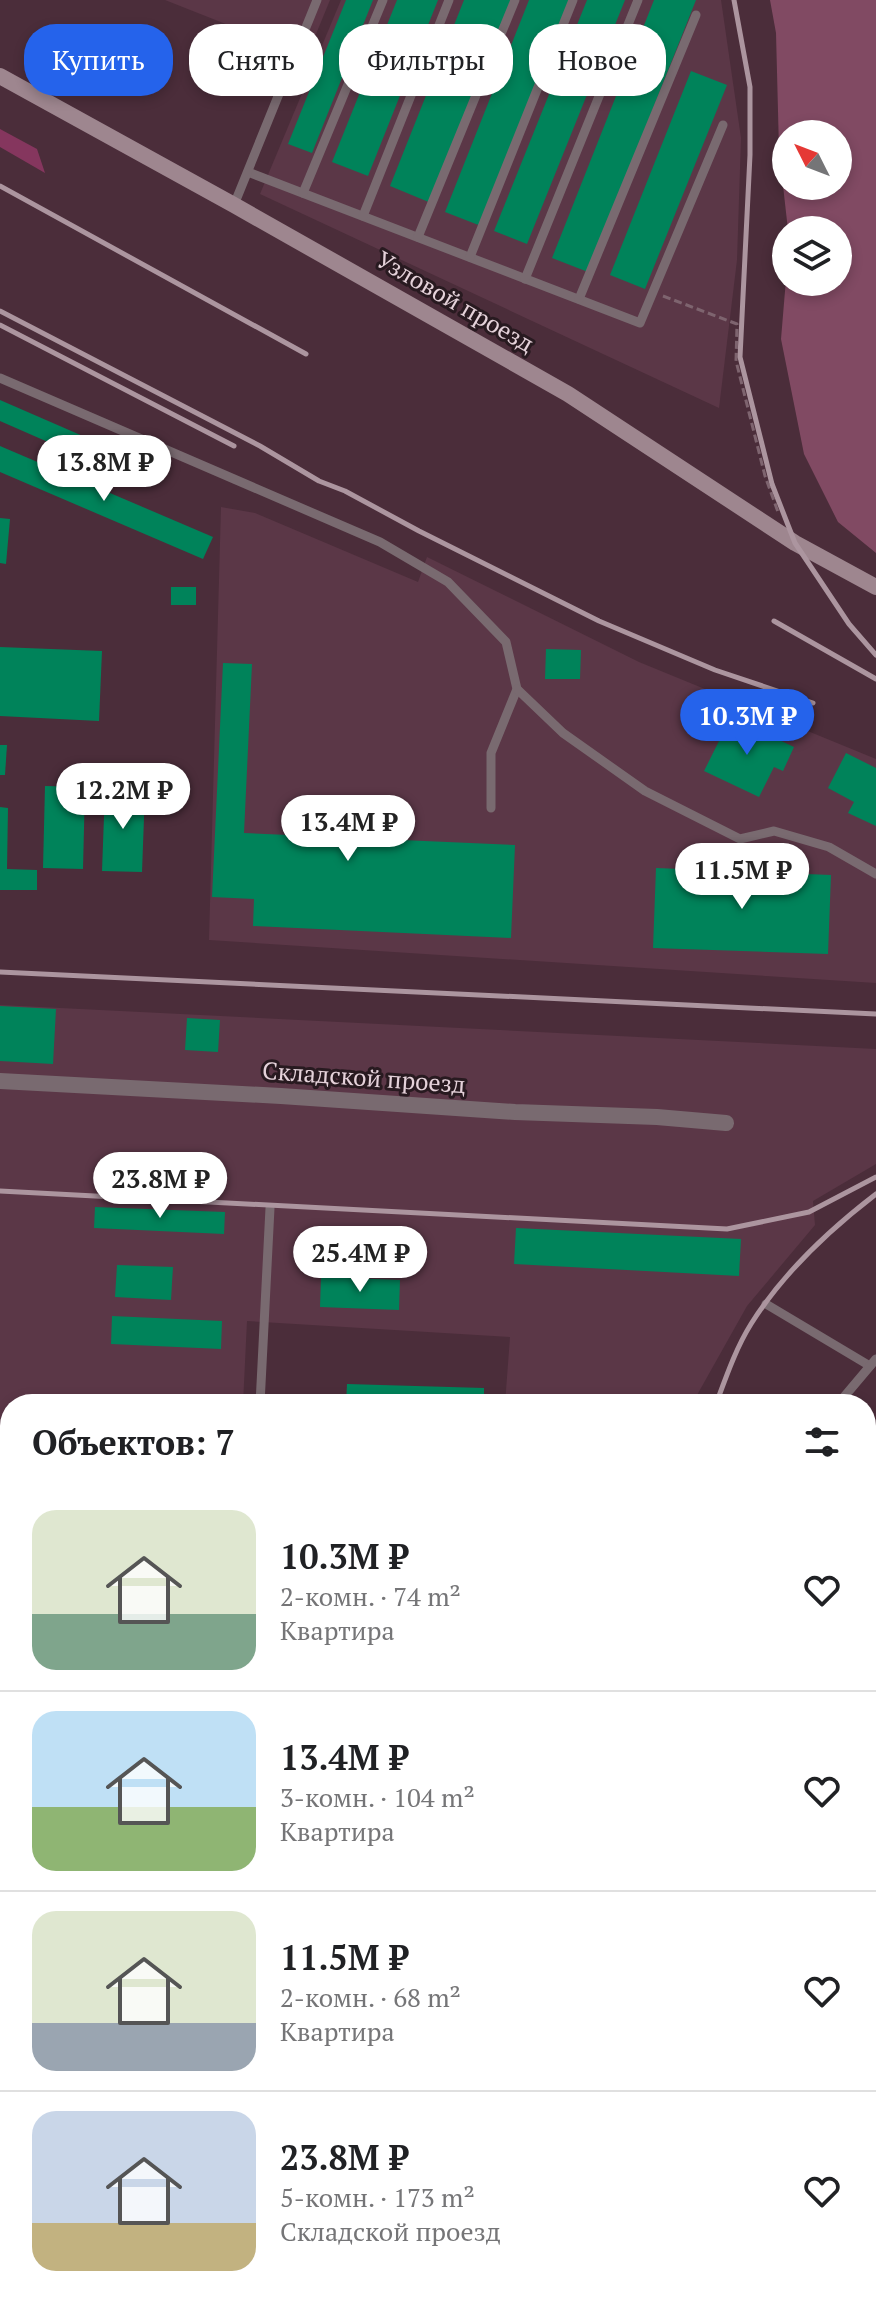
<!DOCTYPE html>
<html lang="ru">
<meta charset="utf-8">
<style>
body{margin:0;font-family:"PT Serif",serif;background:#f2f2f2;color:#202124;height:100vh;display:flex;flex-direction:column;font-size:30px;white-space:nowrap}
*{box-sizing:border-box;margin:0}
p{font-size:26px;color:#757577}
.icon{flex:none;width:44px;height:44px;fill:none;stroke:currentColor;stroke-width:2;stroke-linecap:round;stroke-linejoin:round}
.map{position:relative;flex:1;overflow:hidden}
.sheet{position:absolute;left:0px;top:1394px;width:876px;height:914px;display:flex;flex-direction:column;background:#fff;border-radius:32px 32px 0 0;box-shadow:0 4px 12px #0003}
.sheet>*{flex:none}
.banner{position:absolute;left:24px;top:24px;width:828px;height:72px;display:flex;gap:16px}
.needle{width:52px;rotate:312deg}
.buttons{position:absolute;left:772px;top:120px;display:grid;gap:16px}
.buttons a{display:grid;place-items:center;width:80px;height:80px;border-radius:50%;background:#fff;box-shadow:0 4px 12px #0003;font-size:40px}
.price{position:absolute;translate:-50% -68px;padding:0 18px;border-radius:28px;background:#fff;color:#222;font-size:26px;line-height:52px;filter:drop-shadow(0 2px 4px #0008)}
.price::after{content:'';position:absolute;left:50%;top:48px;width:24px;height:18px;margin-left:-12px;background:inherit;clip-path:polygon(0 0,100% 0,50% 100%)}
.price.on{background:#2563eb;color:#fff}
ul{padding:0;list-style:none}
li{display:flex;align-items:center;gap:24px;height:200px;padding:0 32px}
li+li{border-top:2px solid #e0e0e0}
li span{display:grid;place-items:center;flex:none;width:224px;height:160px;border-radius:24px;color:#555}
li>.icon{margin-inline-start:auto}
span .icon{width:96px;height:96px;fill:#fffc;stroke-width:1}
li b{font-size:34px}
h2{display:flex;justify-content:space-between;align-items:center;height:96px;padding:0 32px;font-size:34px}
.pill{padding:0 28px;border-radius:32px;background:#fff;box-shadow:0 4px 12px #0003;font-size:28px;line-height:72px}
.pill.on{background:#2563eb;color:#fff}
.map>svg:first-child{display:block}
</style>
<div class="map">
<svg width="876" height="2307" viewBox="0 0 876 2307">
<rect width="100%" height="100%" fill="#4b2d3a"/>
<g fill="#5b3747">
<path d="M165,0H330L307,56Z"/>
<path d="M341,0H721L741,138L737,260L719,408L260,194Z"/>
<path d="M221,507L255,513L418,582L427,557L639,662L876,759V983L209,940Z"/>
<path d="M0,1005L876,1049V1164L813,1201L815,1225L747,1306L692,1404H505L510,1337L247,1321L243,1404H10V1439L0,1434Z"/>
<path d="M866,1528L876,1531V1906L866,1896Z"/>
<path d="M0,1538L10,1551V1627L0,1651Z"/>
<path d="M866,1975L876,1986V2151L866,2173Z"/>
<path d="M531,2298H809L805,2307H553Z"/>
</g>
<path fill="#814a63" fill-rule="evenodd" d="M770,0H876V553L838,522L804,454L781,339L786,279V282H838V230H788L779,150L776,33ZM786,134H838V186H786Z"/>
<path fill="#85365e" d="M0,129L37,149L45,173L0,147Z"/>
<g fill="#00835a">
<path d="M346,0H373L312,153L288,144Z"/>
<path d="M397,0H438L368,176L332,162Z"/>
<path d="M464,0H512L431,203L390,186Z"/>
<path d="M529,0H570L481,226L445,212Z"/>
<path d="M587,0H625L527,244L494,231Z"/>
<path d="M654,0H696L588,272L552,258Z"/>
<path d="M272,33L296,42L292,50L269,41Z"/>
<path d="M691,71L727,85L645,289L610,275Z"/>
<path d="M0,400L138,460L130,478L0,421Z"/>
<path d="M0,446L213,537L203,559L0,472Z"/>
<path d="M0,518L10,519L6,564L0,563Z"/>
<rect x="171" y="587" width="25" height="18"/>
<path d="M0,647L102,651L99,721L0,716Z"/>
<path d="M546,649L581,650L580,679H545Z"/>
<path d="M223,663L252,664L244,833L515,845L511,938L253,926L254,899L212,897Z"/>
<path d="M731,717L794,747L783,771L774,767L759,797L704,771Z"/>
<path d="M0,745H7L5,775H0Z"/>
<path d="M846,753L876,768V826L848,813L854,802L828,788Z"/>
<path d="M45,786L85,787L83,869L43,868Z"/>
<path d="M105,789L145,791L142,872L102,871Z"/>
<path d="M0,807L8,808L7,869L37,870V890H0Z"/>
<path d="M656,868L831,875L828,954L653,948Z"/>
<path d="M0,1006L56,1009L53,1064L0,1061Z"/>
<path d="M187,1018L220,1020L218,1052L185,1050Z"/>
<path d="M95,1207L225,1212L224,1234L94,1228Z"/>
<path d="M516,1228L741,1239L739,1276L514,1264Z"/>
<path d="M117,1265L173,1267L171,1300L115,1297Z"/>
<path d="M321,1277L400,1280L399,1310L320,1307Z"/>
<path d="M112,1316L222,1321L221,1349L111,1344Z"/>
<path d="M347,1384L484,1388V1404H346Z"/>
<path d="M866,1738L876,1742V1792L866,1788Z"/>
<path d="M10,1746V1786L0,1782V1770Z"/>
<path d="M876,2043V2128L866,2150V2065Z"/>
<path d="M0,2153L10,2156L0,2186Z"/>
<path d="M866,2276L876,2280V2307H832L836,2298H866Z"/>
<path d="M465,2298H503L499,2307H487Z"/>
<path d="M630,2298H708L724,2307H647Z"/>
<path d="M758,2298H798L794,2307H754Z"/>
</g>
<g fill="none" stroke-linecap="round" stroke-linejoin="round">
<path stroke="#7e646f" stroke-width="3" stroke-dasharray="8 4" stroke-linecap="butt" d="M663,296L737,324L736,361L765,476L778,512"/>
<g stroke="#796a70" stroke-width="9">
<path d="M248,172L640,323L723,125"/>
<path d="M303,193L383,0"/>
<path d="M234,205L317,0"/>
<path d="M363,216L449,0"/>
<path d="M418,237L515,0"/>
<path d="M470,257L573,0"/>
<path d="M525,279L638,0"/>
<path d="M579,299L696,15"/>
<path d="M0,378L380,542L448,582L506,642L517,689L491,753V808"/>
<path d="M517,689L563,733L645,791L740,839L774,831L829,847L876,874"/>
<path d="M766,1304L870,1366"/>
<path d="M260,1404L270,1208"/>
<path d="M838,1404L876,1359"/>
<path d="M866,1709L876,1713"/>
<path d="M0,1721L10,1697"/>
<path d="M0,1799L10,1802"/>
<path d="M0,2105L10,2079"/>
<path d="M0,2136L10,2140"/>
<path d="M866,2192L876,2172"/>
<path d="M276,2307L279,2298"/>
<path d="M360,2307L364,2298"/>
<path d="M807,2307L812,2298"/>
</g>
<path stroke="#796a70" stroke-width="16" d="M0,1081L281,1096L515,1112L657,1117L726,1123"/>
<g stroke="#9e868f" stroke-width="16">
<path d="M0,76L234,205L568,394L795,543L876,587"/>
<path d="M0,2244L10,2248"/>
<path d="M134,2298L156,2307"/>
</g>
<g stroke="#ac959f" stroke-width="5">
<path d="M734,0L750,87V155L740,357L772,484L795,543L849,624L876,655"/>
<path d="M0,186L306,354"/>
<path d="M0,311L260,446L319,481L345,491L419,531L599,621L715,670L813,703"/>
<path d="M0,325L234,446"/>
<path d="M774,621L876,679"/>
<path d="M0,972L876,1014"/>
<path d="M0,1191L727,1229L809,1212L876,1177"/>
<path d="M716,1404C726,1377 736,1348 751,1324C783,1273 829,1230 876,1194"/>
<path d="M866,1940L876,1948"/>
</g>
</g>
<g text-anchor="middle" stroke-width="6" stroke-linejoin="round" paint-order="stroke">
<g font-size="24" fill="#e5d2da" stroke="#281a20">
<text transform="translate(455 302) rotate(30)" y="8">Узловой проезд</text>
<text transform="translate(364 1078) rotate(4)" y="8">Складской проезд</text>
</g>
</g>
</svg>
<div class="buttons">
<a><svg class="needle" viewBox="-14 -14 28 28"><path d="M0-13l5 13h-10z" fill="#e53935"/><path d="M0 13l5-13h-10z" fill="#757577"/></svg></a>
<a><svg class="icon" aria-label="layers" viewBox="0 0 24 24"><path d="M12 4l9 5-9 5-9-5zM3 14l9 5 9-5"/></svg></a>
</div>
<b class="price" style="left:104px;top:503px">13.8M ₽</b>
<b class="price on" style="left:747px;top:757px">10.3M ₽</b>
<b class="price" style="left:123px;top:831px">12.2M ₽</b>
<b class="price" style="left:348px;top:863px">13.4M ₽</b>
<b class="price" style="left:742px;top:911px">11.5M ₽</b>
<b class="price" style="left:160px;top:1220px">23.8M ₽</b>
<b class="price" style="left:360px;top:1294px">25.4M ₽</b>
<div class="banner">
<a class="pill on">Купить</a>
<a class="pill">Снять</a>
<a class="pill">Фильтры</a>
<a class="pill">Новое</a>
</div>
<section class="sheet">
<h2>Объектов: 7<svg class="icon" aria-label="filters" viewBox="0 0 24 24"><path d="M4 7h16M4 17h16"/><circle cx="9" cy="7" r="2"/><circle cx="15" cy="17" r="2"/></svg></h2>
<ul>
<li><span style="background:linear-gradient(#dfe7d0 65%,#7fa58c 0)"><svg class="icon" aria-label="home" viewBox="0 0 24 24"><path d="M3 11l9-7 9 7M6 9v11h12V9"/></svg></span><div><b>10.3M ₽</b><p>2-комн. · 74 m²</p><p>Квартира</p></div><svg class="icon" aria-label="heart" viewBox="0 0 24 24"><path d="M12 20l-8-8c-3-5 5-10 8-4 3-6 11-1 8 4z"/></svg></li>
<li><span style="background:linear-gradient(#bfe0f5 60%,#8fb573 0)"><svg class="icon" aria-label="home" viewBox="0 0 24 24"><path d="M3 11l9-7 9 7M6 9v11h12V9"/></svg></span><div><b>13.4M ₽</b><p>3-комн. · 104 m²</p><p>Квартира</p></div><svg class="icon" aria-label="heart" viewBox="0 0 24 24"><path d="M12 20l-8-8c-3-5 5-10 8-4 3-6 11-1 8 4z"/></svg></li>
<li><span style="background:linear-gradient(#dfe7d0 70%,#9aa5b1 0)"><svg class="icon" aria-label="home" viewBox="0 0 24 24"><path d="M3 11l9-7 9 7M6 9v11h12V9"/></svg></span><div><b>11.5M ₽</b><p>2-комн. · 68 m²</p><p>Квартира</p></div><svg class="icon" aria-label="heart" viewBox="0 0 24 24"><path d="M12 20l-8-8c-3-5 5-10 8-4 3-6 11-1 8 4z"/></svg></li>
<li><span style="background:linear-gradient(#c9d6e8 70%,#c2b280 0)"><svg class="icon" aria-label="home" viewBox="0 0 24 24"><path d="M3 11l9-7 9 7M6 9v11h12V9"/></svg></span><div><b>23.8M ₽</b><p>5-комн. · 173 m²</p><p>Складской проезд</p></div><svg class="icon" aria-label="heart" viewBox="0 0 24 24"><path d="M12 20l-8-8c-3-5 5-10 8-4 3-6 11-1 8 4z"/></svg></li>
</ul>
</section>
</div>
